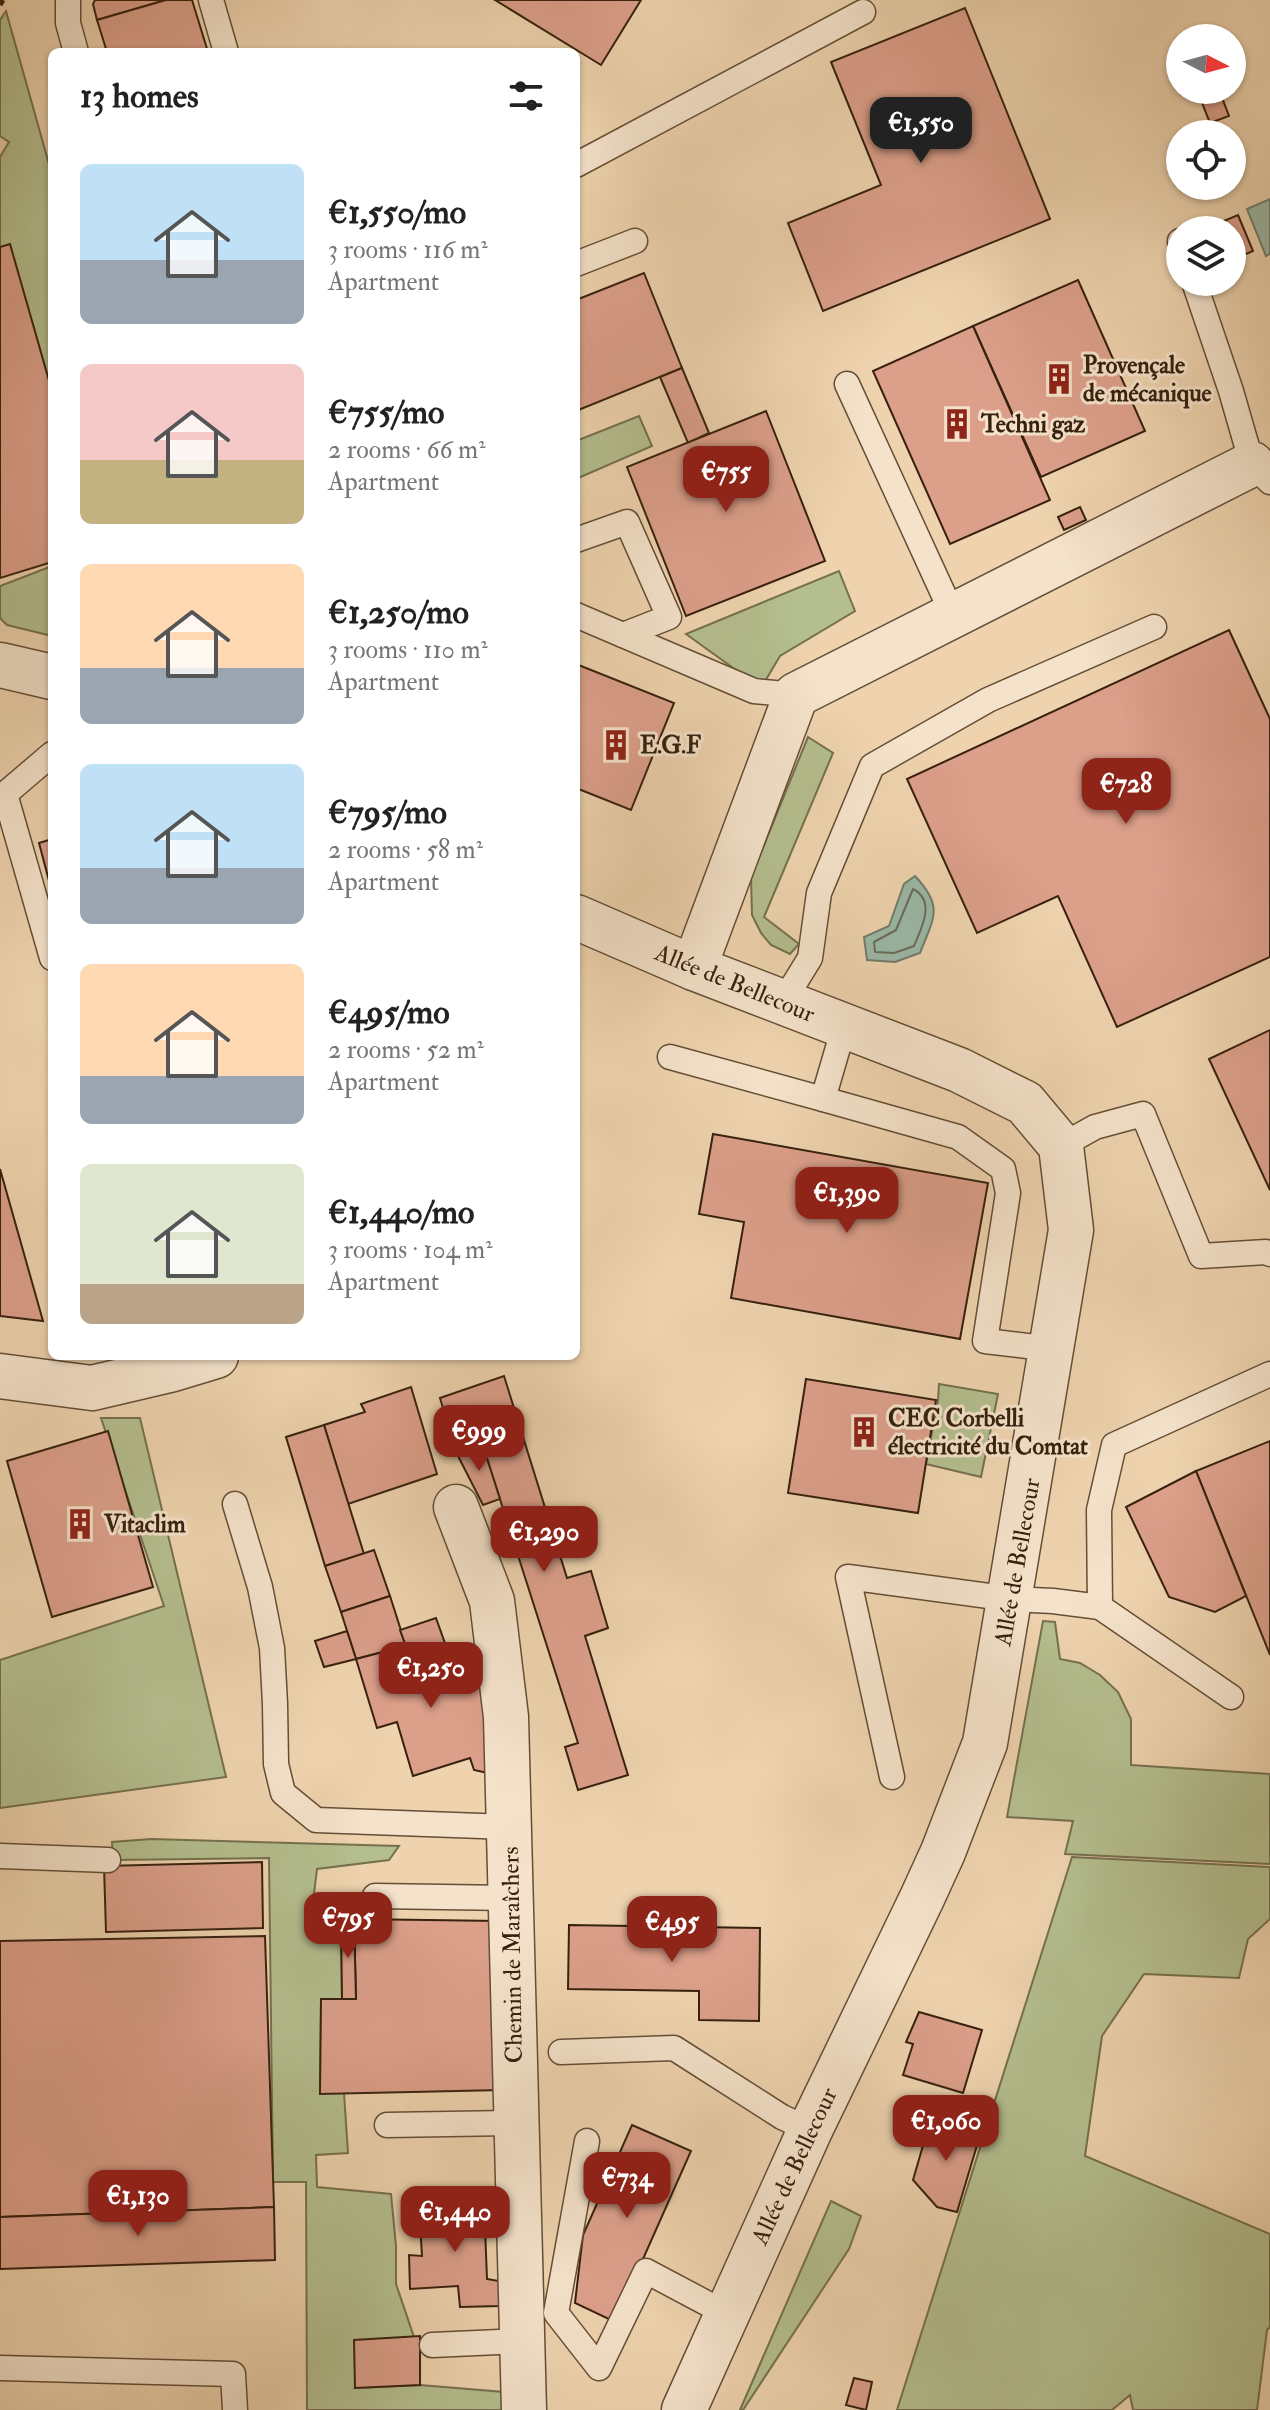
<!DOCTYPE html>
<meta charset="utf-8">
<style>
body{margin:0;font-family:"IM FELL Double Pica",serif;background:#f6f6f6;color:#222;height:100vh;display:flex;flex-direction:column;font-size:30px;white-space:nowrap}
*{box-sizing:border-box;margin:0}
p{font-size:26px;color:#767676}
.icon{flex:none;width:44px;height:44px;fill:none;stroke:currentColor;stroke-width:2;stroke-linecap:round;stroke-linejoin:round}
.map{position:relative;flex:1;overflow:hidden}
.details{position:absolute;left:48px;top:48px;width:532px;height:1312px;display:flex;flex-direction:column;background:#fff;border-radius:12px;box-shadow:0 2px 6px #0004}
.details>*{flex:none}
.needle{width:52px;rotate:96deg}
.controls{position:absolute;left:1166px;top:24px;display:grid;gap:16px}
.controls a{display:grid;place-items:center;width:80px;height:80px;border-radius:50%;background:#fff;box-shadow:0 2px 6px #0004;font-size:40px}
.price{position:absolute;translate:-50% -68px;padding:0 18px;border-radius:16px;background:#8f2418;color:#fff;font-size:26px;line-height:52px;filter:drop-shadow(0 2px 4px #0008)}
.price::after{content:'';position:absolute;left:50%;top:48px;width:24px;height:18px;margin-left:-12px;background:inherit;clip-path:polygon(0 0,100% 0,50% 100%)}
.price.on{background:#222;color:#fff}
ul{padding:0;list-style:none}
li{display:flex;align-items:center;gap:24px;height:200px;padding:0 32px}
li span{display:grid;place-items:center;flex:none;width:224px;height:160px;border-radius:12px;color:#555}
li>.icon{margin-inline-start:auto}
span .icon{width:96px;height:96px;fill:#fffc;stroke-width:1}
li b{font-size:34px}
h2{display:flex;justify-content:space-between;align-items:center;height:96px;padding:0 32px;font-size:34px}
.map>svg:first-child{display:block}
</style>
<div class="map">
<svg width="1270" height="2410" viewBox="0 0 1270 2410">
<rect width="100%" height="100%" fill="#eed3ae"/>
<filter id="stains"><feTurbulence type="fractalNoise" baseFrequency=".0025" numOctaves="4"/><feColorMatrix values="0 0 0 0 .2 0 0 0 0 .09 0 0 0 0 .02 0 0 0 .5 -.17"/></filter>
<radialGradient id="worn" r=".72"><stop offset=".6" stop-color="#630" stop-opacity="0"/><stop offset="1" stop-color="#630" stop-opacity=".3"/></radialGradient>
<g fill="#b4be8e" stroke="#75704e" stroke-width="2">
<path d="M6,11L52,175V391L0,247V157L9,142L0,136V20Z"/>
<path d="M639,416L652,446L576,479V441Z"/>
<path d="M52,566V636L7,625L0,618V586Z"/>
<path d="M839,571L855,611L780,656L761,688L686,634Z"/>
<path d="M808,737L833,753L764,917L799,944L790,954L771,945L761,933L752,915L751,877Z"/>
<path d="M939,1384L998,1394L981,1477L926,1464L938,1401Z"/>
<path d="M101,1418H140L226,1777L0,1808V1660L164,1606Z"/>
<path d="M1043,1621L1055,1622L1060,1659L1080,1663L1100,1675L1118,1692L1131,1719V1765L1270,1774V1864L1065,1854L1073,1821L1007,1817Z"/>
<path d="M151,1839L399,1846L389,1860L317,1869L311,1919L341,1921L342,1999H321L320,2093H344L348,2153L316,2155L317,2187L391,2194L396,2246V2284L414,2337L355,2388L420,2385L504,2392L513,2410H307L306,2182H273L269,1858L113,1860L112,1842Z"/>
<path d="M1072,1857L1270,1867V1919L1248,1939L1239,1978L1144,1974L1102,2036L1085,2156L1270,2234V2327L1267,2330L1257,2410H1133L1130,2395L1112,2410H897Z"/>
<path d="M831,2201L861,2216L849,2249L743,2410H740Z"/>
</g>
<g fill="#9ab8a7" stroke="#727c6a" stroke-width="2">
<path d="M1270,199V254L1266,256L1247,209Z"/>
<path d="M915,876C944,907 934,917 920,953L895,962L867,960L864,937L889,926L904,884Z"/>
</g>
<g fill="none" stroke-linecap="round" stroke-linejoin="round">
<path stroke="#686c5a" stroke-width="2" d="M913,889C936,901 922,927 914,946L894,953L875,952L874,942L896,930Z"/>
</g>
<g fill="#dc9f8a" stroke="#36210e" stroke-width="2">
<path d="M95,0H166L97,20L93,4Z"/>
<path d="M166,0H192L208,52H107L97,20Z"/>
<path d="M495,0H641L601,65Z"/>
<path d="M965,8L1050,219L823,311L788,223L881,185L831,62Z"/>
<path d="M1197,90H1219L1229,116L1210,123Z"/>
<path d="M1238,215L1253,251L1232,260V230H1216L1214,225Z"/>
<path d="M10,244L52,391V562L0,578V247Z"/>
<path d="M644,273L682,368L576,411V300Z"/>
<path d="M1078,280L1145,431L1041,477L973,326Z"/>
<path d="M973,326L1050,500L950,544L873,371Z"/>
<path d="M682,368L709,433L688,443L660,377Z"/>
<path d="M766,411L825,561L686,616L627,467Z"/>
<path d="M1080,507L1086,520L1064,530L1058,517Z"/>
<path d="M1229,630L1270,719V957L1117,1027L1058,896L977,933L907,779Z"/>
<path d="M576,664L674,703L631,810L576,788Z"/>
<path d="M52,839V892L39,843Z"/>
<path d="M1270,1030V1190L1209,1059Z"/>
<path d="M713,1134L988,1183L960,1339L731,1298L744,1222L699,1214Z"/>
<path d="M0,1169L43,1321L0,1316Z"/>
<path d="M504,1376L567,1578L591,1571L608,1628L585,1636L628,1775L578,1790L565,1747L578,1743L482,1443L456,1452L440,1398Z"/>
<path d="M806,1379L936,1400L918,1513L788,1493Z"/>
<path d="M411,1387L437,1474L348,1504L324,1425L365,1412L361,1404Z"/>
<path d="M324,1425L364,1554L325,1566L286,1437Z"/>
<path d="M108,1431L153,1587L52,1617L7,1461Z"/>
<path d="M1270,1441V1655L1196,1471Z"/>
<path d="M482,1443L500,1499L483,1505L456,1452Z"/>
<path d="M1196,1471L1246,1596L1215,1612L1169,1597L1126,1507Z"/>
<path d="M374,1550L390,1596L341,1612L325,1566Z"/>
<path d="M390,1596L406,1646L356,1659L341,1612Z"/>
<path d="M436,1618L453,1666L418,1679L400,1630Z"/>
<path d="M347,1631L356,1659L324,1667L315,1641Z"/>
<path d="M406,1646L418,1679L453,1666H486L492,1774L474,1770L470,1758L413,1776L397,1722L377,1728L356,1659Z"/>
<path d="M262,1862L263,1928L106,1932L104,1866Z"/>
<path d="M354,1919L499,1921L502,2090L320,2094L321,1999H356Z"/>
<path d="M354,1919L356,1999H342L341,1921Z"/>
<path d="M569,1925L760,1928L759,2021L699,2020V1991L568,1989Z"/>
<path d="M265,1936L274,2207L0,2217V1941Z"/>
<path d="M919,2012L982,2030L963,2093L903,2075L913,2044L906,2042Z"/>
<path d="M931,2118L981,2132L957,2212L937,2207L913,2180Z"/>
<path d="M632,2125L691,2151L615,2322L575,2303L583,2235Z"/>
<path d="M484,2202L487,2279L499,2281L500,2306L460,2307L458,2286L410,2289L409,2255L422,2256L419,2207Z"/>
<path d="M274,2207L275,2260L0,2269V2217Z"/>
<path d="M420,2336V2385L355,2388L354,2340Z"/>
<path d="M854,2378L872,2382L866,2410L846,2405Z"/>
</g>
<g fill="none" stroke-linecap="round" stroke-linejoin="round">
<defs>
<g id="service">
<path d="M68,0V23L76,52"/>
<path d="M211,0L226,52"/>
<path d="M576,165L863,12"/>
<path d="M1180,241V242"/>
<path d="M576,264L635,241"/>
<path d="M1194,282L1231,391L1252,464L1270,482"/>
<path d="M847,384L953,615"/>
<path d="M576,540L627,522L669,617L623,635"/>
<path d="M576,615L754,691L796,695"/>
<path d="M52,754L5,794L52,958"/>
<path d="M783,1002L810,958L819,893L872,766L988,700L1154,627"/>
<path d="M844,1027L823,1099L958,1137L1003,1169L1008,1193L985,1341L1052,1349"/>
<path d="M670,1057L823,1099"/>
<path d="M1061,1146L1095,1127L1143,1114L1201,1256L1266,1252L1270,1254"/>
<path d="M235,1504L260,1587L272,1648L275,1704L276,1764L283,1793L316,1820L509,1827"/>
<path d="M1100,1607L1231,1697"/>
<path d="M892,1777L848,1577L1011,1599L1053,1601L1100,1607L1099,1510L1114,1445L1270,1374"/>
<path d="M0,1856L108,1860"/>
<path d="M375,1896L511,1898"/>
<path d="M561,2052L674,2048L782,2117L810,2130"/>
<path d="M387,2125L517,2123"/>
<path d="M587,2141L556,2313L599,2368L646,2271L727,2314"/>
<path d="M432,2345L522,2341"/>
<path d="M0,2368L233,2374L235,2410"/>
</g>
<g id="minor">
<path d="M0,665L52,677"/>
<path d="M576,917L694,968L959,1070L1025,1103L1061,1146L1071,1230L985,1743L943,1852L922,1898L810,2130L684,2410"/>
<path d="M694,968L796,695L1252,464"/>
<path d="M0,1376L92,1388L173,1369L216,1356"/>
<path d="M456,1507L492,1601L506,1717L524,2410"/>
</g>
</defs>
<use href="#service" stroke="#644e36" stroke-width="27"/>
<use href="#minor" stroke="#644e36" stroke-width="47"/>
<path stroke="#36210e" stroke-width="5" stroke-dasharray="6 4" stroke-linecap="butt" d="M0,5L3,0"/>
<use href="#service" stroke="#f4e2ca" stroke-width="24"/>
<use href="#minor" stroke="#f4e2ca" stroke-width="44"/>
</g>
<defs>
<symbol id="building-bare" viewBox="-9 -9 18 18"><path d="M-4-6H4V6H1V3H-1V6H-4ZM-2.5-4.3h1.7v1.8h-1.7ZM.8-4.3h1.7v1.8H.8ZM-2.5-1h1.7V.8h-1.7ZM.8-1h1.7V.8H.8Z" fill="#8f2418" stroke="#f4e2ca" stroke-width="2.5" paint-order="stroke"/></symbol>
</defs>
<g fill-rule="evenodd">
<use href="#building-bare" x="1037" y="357" width="44" height="44"/>
<use href="#building-bare" x="935" y="402" width="44" height="44"/>
<use href="#building-bare" x="594" y="723" width="44" height="44"/>
<use href="#building-bare" x="842" y="1410" width="44" height="44"/>
<use href="#building-bare" x="58" y="1502" width="44" height="44"/>
</g>
<g text-anchor="middle" stroke-width="6" stroke-linejoin="round" paint-order="stroke">
<g font-size="24" font-weight="bold" fill="#36210e" stroke="#f4e2ca" text-anchor="start">
<text x="1083" y="373">Provençale<tspan x="1083" dy="28">de mécanique</tspan></text>
<text x="981" y="432">Techni gaz</text>
<text x="640" y="753">E.G.F</text>
<text x="888" y="1426">CEC Corbelli<tspan x="888" dy="28">électricité du Comtat</tspan></text>
<text x="104" y="1532">Vitaclim</text>
</g>
<g font-size="24" fill="#36210e" stroke="#f4e2ca">
<text transform="translate(735 983) rotate(22)" y="8">Allée de Bellecour</text>
<text transform="translate(1017 1562) rotate(-80)" y="8">Allée de Bellecour</text>
<text transform="translate(512 1955) rotate(-91)" y="8">Chemin de Maraîchers</text>
<text transform="translate(794 2166) rotate(-65)" y="8">Allée de Bellecour</text>
</g>
</g>
<rect width="100%" height="100%" filter="url(#stains)"/>
<rect width="100%" height="100%" fill="url(#worn)"/>
</svg>
<div class="controls">
<a><svg class="needle" viewBox="-14 -14 28 28"><path d="M0-13l5 13h-10z" fill="#e53935"/><path d="M0 13l5-13h-10z" fill="#767676"/></svg></a>
<a><svg class="icon" aria-label="locate" viewBox="0 0 24 24"><circle cx="12" cy="12" r="6"/><path d="M12 2v4M12 18v4M2 12h4M18 12h4"/></svg></a>
<a><svg class="icon" aria-label="layers" viewBox="0 0 24 24"><path d="M12 4l9 5-9 5-9-5zM3 14l9 5 9-5"/></svg></a>
</div>
<b class="price on" style="left:921px;top:165px">€1,550</b>
<b class="price" style="left:726px;top:514px">€755</b>
<b class="price" style="left:1126px;top:826px">€728</b>
<b class="price" style="left:847px;top:1235px">€1,390</b>
<b class="price" style="left:479px;top:1473px">€999</b>
<b class="price" style="left:544px;top:1574px">€1,290</b>
<b class="price" style="left:431px;top:1710px">€1,250</b>
<b class="price" style="left:348px;top:1960px">€795</b>
<b class="price" style="left:672px;top:1964px">€495</b>
<b class="price" style="left:946px;top:2163px">€1,060</b>
<b class="price" style="left:627px;top:2220px">€734</b>
<b class="price" style="left:138px;top:2238px">€1,130</b>
<b class="price" style="left:455px;top:2254px">€1,440</b>
<section class="details">
<h2>13 homes<svg class="icon" aria-label="filters" viewBox="0 0 24 24"><path d="M4 7h16M4 17h16"/><circle cx="9" cy="7" r="2"/><circle cx="15" cy="17" r="2"/></svg></h2>
<ul>
<li><span style="background:linear-gradient(#bfe0f5 60%,#9aa5b1 0)"><svg class="icon" aria-label="home" viewBox="0 0 24 24"><path d="M3 11l9-7 9 7M6 9v11h12V9"/></svg></span><div><b>€1,550/mo</b><p>3 rooms · 116 m²</p><p>Apartment</p></div></li>
<li><span style="background:linear-gradient(#f6c9c9 60%,#c2b280 0)"><svg class="icon" aria-label="home" viewBox="0 0 24 24"><path d="M3 11l9-7 9 7M6 9v11h12V9"/></svg></span><div><b>€755/mo</b><p>2 rooms · 66 m²</p><p>Apartment</p></div></li>
<li><span style="background:linear-gradient(#ffd9b3 65%,#9aa5b1 0)"><svg class="icon" aria-label="home" viewBox="0 0 24 24"><path d="M3 11l9-7 9 7M6 9v11h12V9"/></svg></span><div><b>€1,250/mo</b><p>3 rooms · 110 m²</p><p>Apartment</p></div></li>
<li><span style="background:linear-gradient(#bfe0f5 65%,#9aa5b1 0)"><svg class="icon" aria-label="home" viewBox="0 0 24 24"><path d="M3 11l9-7 9 7M6 9v11h12V9"/></svg></span><div><b>€795/mo</b><p>2 rooms · 58 m²</p><p>Apartment</p></div></li>
<li><span style="background:linear-gradient(#ffd9b3 70%,#9aa5b1 0)"><svg class="icon" aria-label="home" viewBox="0 0 24 24"><path d="M3 11l9-7 9 7M6 9v11h12V9"/></svg></span><div><b>€495/mo</b><p>2 rooms · 52 m²</p><p>Apartment</p></div></li>
<li><span style="background:linear-gradient(#dfe7d0 75%,#b9a48a 0)"><svg class="icon" aria-label="home" viewBox="0 0 24 24"><path d="M3 11l9-7 9 7M6 9v11h12V9"/></svg></span><div><b>€1,440/mo</b><p>3 rooms · 104 m²</p><p>Apartment</p></div></li>
</ul>
</section>
</div>
